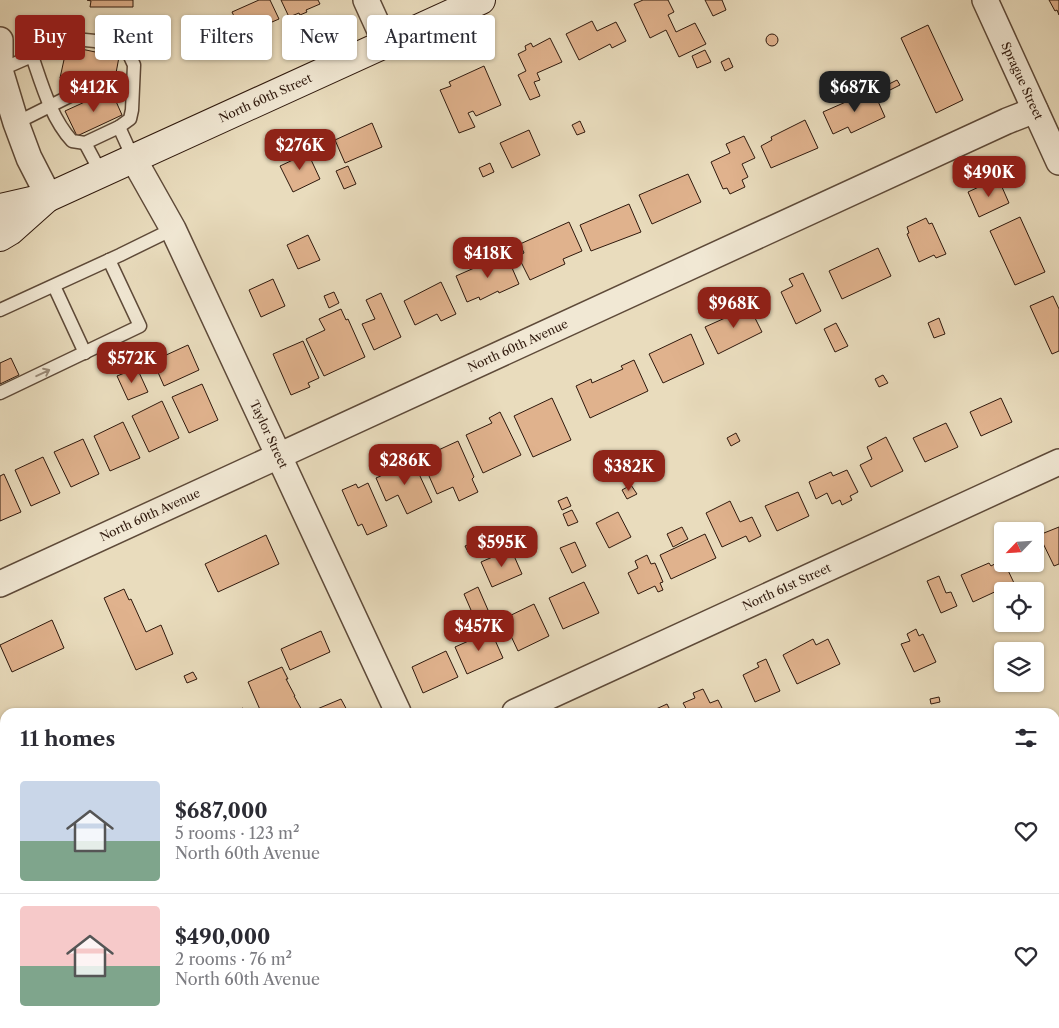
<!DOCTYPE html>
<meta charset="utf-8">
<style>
body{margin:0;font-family:"Libre Caslon Text",serif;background:#f7f7f7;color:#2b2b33;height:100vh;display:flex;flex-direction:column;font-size:19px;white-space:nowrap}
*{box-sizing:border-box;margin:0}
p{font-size:16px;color:#7c7c81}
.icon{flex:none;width:28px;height:28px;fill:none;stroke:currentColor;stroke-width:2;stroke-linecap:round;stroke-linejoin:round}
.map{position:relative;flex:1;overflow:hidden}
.details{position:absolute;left:0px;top:708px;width:1060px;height:321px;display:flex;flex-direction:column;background:#fff;border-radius:15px 15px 0 0;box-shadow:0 1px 4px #0004}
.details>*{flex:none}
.banner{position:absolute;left:15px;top:15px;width:500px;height:45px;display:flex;gap:10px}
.needle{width:32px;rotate:245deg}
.controls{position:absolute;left:994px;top:522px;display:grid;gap:10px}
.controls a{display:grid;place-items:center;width:50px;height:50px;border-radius:5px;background:#fff;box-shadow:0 1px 4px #0004;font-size:25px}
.price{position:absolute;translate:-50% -42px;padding:0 11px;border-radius:10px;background:#8f2418;color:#fff;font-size:16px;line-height:32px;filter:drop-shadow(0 1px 2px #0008)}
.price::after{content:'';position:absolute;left:50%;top:30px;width:15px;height:11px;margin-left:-8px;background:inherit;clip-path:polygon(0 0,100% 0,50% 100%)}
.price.on{background:#222;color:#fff}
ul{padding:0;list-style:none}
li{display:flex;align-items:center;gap:15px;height:125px;padding:0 20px}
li+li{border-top:1px solid #e1e1e2}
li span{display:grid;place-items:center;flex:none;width:140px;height:100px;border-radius:5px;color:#555}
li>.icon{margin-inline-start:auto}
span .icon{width:60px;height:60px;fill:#fffc;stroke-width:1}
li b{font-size:21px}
h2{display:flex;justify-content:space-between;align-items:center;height:60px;padding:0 20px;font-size:21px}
.tag{padding:0 18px;border-radius:5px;background:#fff;box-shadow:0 1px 4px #0004;font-size:18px;line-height:45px}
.tag.on{background:#8f2418;color:#fff}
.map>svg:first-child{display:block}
</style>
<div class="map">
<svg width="1059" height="1028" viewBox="0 0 1059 1028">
<rect width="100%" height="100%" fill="#e9dcbd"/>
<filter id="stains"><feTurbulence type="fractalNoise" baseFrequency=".004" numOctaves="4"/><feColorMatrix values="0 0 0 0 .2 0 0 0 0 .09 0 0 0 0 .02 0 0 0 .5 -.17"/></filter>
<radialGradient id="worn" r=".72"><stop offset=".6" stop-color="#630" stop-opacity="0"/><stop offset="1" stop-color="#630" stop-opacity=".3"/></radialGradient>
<g fill="#e0b28d" stroke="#2f190d">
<path d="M87,0H133V7H90L91,1Z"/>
<path d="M259,0H270L279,19L265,25L266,29L252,35L249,30L242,33L232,12Z"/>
<path d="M281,0H318L320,4L306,10L307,12L300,15L299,13L289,17Z"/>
<path d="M643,0H668L674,12L668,15L676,32L695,23L706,44L679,57L666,30L650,38L634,4Z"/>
<path d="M705,0H722L726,10L713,16Z"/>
<path d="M1049,0H1059V15L1057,10L1055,11Z"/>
<path d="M223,18L233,42L197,58L186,35Z"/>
<path d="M592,21L597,31L616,22L626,41L612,48L610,44L579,60L566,34Z"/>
<path d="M928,25L963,100L936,113L901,38Z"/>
<circle cx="772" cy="40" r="6"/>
<path d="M550,38L562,62L537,73L540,80L534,82L540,96L530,100L518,75L526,71L518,54L526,50L525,46L531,43L533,47Z"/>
<path d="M67,46L119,57L113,89L60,78Z"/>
<path d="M705,50L711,62L697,68L692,56Z"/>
<path d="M729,58L733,67L725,71L721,62Z"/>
<path d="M484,66L501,105L476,116L473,111L468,113L475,127L459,133L440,90L451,86L449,82Z"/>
<path d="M897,80L900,85L890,90L887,85Z"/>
<path d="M111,90L122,115L77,136L65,111Z"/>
<path d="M873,90L885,117L851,133L848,127L833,134L823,112Z"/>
<path d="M805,120L818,148L771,168L761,146L772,140L771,137Z"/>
<path d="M580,121L585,132L577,135L572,125Z"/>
<path d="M372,123L382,147L345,163L335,140Z"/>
<path d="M529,130L540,155L512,168L500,143Z"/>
<path d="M744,136L755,158L742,164L748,177L742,180L745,187L730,194L727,188L723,189L711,162L730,153L726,144Z"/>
<path d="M302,149L304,153L307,151L320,179L293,192L280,166L295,159L293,153Z"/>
<path d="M490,163L494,172L483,177L479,168Z"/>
<path d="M348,166L356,184L344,189L336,171Z"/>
<path d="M688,174L701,202L652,224L639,195Z"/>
<path d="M998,178L1009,203L979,217L968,192Z"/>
<path d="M629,204L641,232L591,251L580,225Z"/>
<path d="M1020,217L1045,272L1015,285L990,231Z"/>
<path d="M926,218L929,224L932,223L946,254L936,258L934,255L919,262L907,234L909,233L907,227Z"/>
<path d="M569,222L582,251L563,259L565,264L530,280L518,256L524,253L520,244Z"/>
<path d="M308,235L320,260L298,269L287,245Z"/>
<path d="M878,248L891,276L842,299L829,271Z"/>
<path d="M506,254L519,284L499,293L498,291L480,300L479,297L467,302L456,276Z"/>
<path d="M803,273L821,311L796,324L781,292L793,286L789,279Z"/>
<path d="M273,279L285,306L261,317L249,290Z"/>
<path d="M441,282L456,314L441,321L437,314L415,325L404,301Z"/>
<path d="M334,292L339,303L329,308L324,296Z"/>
<path d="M381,293L401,337L374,350L362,324L375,319L366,300Z"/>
<path d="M1053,296L1059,309V351L1052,354L1030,306Z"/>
<path d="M748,304L762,332L718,354L705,327L725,318L723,315Z"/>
<path d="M341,309L346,320L348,319L365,357L324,376L306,339L325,330L319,319Z"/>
<path d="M939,318L945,334L934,338L928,323Z"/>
<path d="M836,323L848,346L835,352L824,329Z"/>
<path d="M691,334L704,364L663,383L649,354Z"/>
<path d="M303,341L319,378L308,383L310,387L291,395L273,354Z"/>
<path d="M188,345L199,370L164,386L153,361Z"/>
<path d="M11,358L19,375L0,384V363Z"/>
<path d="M634,360L648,391L590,418L576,386L591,379L592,383L623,369L621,366Z"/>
<path d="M137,368L148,392L128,400L117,376Z"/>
<path d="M883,375L888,383L879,387L875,379Z"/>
<path d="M202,384L218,420L189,433L172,397Z"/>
<path d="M552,398L571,440L533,457L514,416Z"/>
<path d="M1001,398L1012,422L981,436L970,412Z"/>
<path d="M162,401L179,438L149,452L132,416Z"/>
<path d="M500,412L521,455L483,473L466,435L492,423L489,418Z"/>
<path d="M123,422L140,458L110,471L94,436Z"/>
<path d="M946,423L958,447L925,462L913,438Z"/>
<path d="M736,433L740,441L731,446L727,438Z"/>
<path d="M886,437L903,471L871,487L860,465L872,459L867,447Z"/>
<path d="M83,439L99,474L71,487L54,452Z"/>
<path d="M458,441L474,477L472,479L478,492L459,501L453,487L437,494L421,458Z"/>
<path d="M43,457L60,493L31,506L15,470Z"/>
<path d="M404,458L407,464L413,461L432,502L407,514L398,495L386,501L376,478L394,470L391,464Z"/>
<path d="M847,470L858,492L850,496L852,500L842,505L840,500L832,504L827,493L816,499L809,482L831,472L833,476Z"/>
<path d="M4,474L21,512L0,521V476Z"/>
<path d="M368,483L387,526L367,535L362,524L358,526L342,490L356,484L358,488Z"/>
<path d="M631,485L637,494L627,499L622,490Z"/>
<path d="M798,492L809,516L777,531L765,506Z"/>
<path d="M567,497L571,506L562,510L558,501Z"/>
<path d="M730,501L740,522L752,517L761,536L749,542L746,536L722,547L706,513Z"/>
<path d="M572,510L578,522L568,526L563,514Z"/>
<path d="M618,512L631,537L609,548L596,523Z"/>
<path d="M682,527L688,539L673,547L667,534Z"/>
<path d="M1059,527V564L1054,566L1039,535Z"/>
<path d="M705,534L716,558L671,579L660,555Z"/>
<path d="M266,535L279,564L218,592L205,564Z"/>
<path d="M475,542L477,548L468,552L465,546Z"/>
<path d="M575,542L586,566L572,573L560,548Z"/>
<path d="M511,549L522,574L492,587L481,562Z"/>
<path d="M647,555L651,564L655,563L663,582L660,583L663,590L658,592L655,586L638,594L628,573L638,568L635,561Z"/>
<path d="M1002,560V564H1005L1014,583L973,602L961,575L989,563L991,566Z"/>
<path d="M939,576L946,593L951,592L957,606L941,613L927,581Z"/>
<path d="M584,582L599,613L563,629L549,598Z"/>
<path d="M478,587L488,610L474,617L464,594Z"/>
<path d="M124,589L129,600L131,599L146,632L161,625L173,654L136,670L104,598Z"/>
<path d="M534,604L549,636L518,651L503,619Z"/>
<path d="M52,620L64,648L12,672L0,645Z"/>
<path d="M916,629L919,636L923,634L936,662L914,672L901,644L910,641L907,634Z"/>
<path d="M321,631L330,652L290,670L281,649Z"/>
<path d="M491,631L503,658L467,674L455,647Z"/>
<path d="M813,639L816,645L828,639L840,664L797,684L783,655Z"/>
<path d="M446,651L458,677L423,693L412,667Z"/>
<path d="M766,659L780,691L755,702L743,675L759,667L757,663Z"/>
<path d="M282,667L288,679H286L295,696H294L303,712H261L248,682Z"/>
<path d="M193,672L197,679L187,683L184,676Z"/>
<path d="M703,689L710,703L718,700L724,712H688L683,703L695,698L693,693Z"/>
<path d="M939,697L940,702L931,704L930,699Z"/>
<path d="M341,699L348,712H310Z"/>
<path d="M667,704L671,712H658L656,709Z"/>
<path d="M243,708L245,712H233Z"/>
<path d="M1059,733V765L1057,766L1055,762V735Z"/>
<path d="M5,771V877L0,866V773Z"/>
<path d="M76,1024H112L114,1028H78Z"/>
<path d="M323,1024H341L343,1028H314Z"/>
<path d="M386,1024H426L428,1028H388Z"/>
<path d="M458,1024H492L482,1028H460Z"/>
<path d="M778,1024H808L810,1028H777L776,1025Z"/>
<path d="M825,1024H860L861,1028H827Z"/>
</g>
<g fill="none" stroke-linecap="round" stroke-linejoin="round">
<defs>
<g id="service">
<path d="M0,70L32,56L56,41L65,38L95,41L128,52L134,65L132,110L130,119L119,127L85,143L72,141C51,118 42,85 32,56"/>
<path d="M16,123L76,93L87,90L102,94"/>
<path d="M119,127L133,158"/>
<path d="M85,143L101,173"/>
<path d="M54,286L85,353"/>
<path d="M0,310L120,255L173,229"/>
<path d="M0,393L140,326L109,260"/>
<path d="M173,1028L183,1024"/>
<path d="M296,1028L302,1024"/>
</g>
<g id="minor">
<path d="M366,0L386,44"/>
<path id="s1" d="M985,0L1059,162"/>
<path d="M0,40V70L16,123L29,158L49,197"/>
<path id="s2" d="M133,158L173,229L398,712"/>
<path id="s3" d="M0,584L1007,121L1035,110"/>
<path id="s4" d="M515,712L1059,462"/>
<path d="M1055,829L1059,827"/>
<path d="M0,949L5,947"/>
<path d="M541,1024L543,1028"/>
<path d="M622,1028L631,1024"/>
</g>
<g id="secondary">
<path id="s5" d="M0,208L49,197L481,0"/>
<path d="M0,237L10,231L47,198"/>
</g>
<g id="primary">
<path d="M0,978L5,989"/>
<path d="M21,1024L23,1028"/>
</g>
</defs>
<use href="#service" stroke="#5e4a39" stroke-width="15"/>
<use href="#minor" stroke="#5e4a39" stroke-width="28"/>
<use href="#secondary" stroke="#2f190d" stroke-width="30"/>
<use href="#primary" stroke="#2f190d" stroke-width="30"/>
<use href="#service" stroke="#f1e8d4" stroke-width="12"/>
<use href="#minor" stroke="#f1e8d4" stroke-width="25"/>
<use href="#secondary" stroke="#f1e8d4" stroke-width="28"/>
<use href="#primary" stroke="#e9dcbd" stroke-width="28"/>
</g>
<defs><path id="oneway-shaft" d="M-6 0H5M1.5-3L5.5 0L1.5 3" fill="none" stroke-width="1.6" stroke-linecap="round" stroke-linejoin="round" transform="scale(1.25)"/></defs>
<use stroke="#9a8b7a" href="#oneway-shaft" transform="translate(43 373) rotate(-25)"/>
<g text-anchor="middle" stroke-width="4.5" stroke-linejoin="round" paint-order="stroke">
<g font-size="12" fill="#2f190d" stroke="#f1e8d4">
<text dy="4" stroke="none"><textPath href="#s1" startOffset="89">Sprague Street</textPath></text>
<text dy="4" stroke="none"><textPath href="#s5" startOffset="288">North 60th Street</textPath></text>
<text dy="4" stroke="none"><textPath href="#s3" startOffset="570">North 60th Avenue</textPath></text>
<text dy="4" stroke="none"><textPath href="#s2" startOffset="308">Taylor Street</textPath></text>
<text dy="4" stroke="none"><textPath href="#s3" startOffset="165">North 60th Avenue</textPath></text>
<text dy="4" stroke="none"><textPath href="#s4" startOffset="299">North 61st Street</textPath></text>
</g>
</g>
<rect width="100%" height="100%" filter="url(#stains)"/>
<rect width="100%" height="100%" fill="url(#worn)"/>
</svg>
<div class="controls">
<a><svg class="needle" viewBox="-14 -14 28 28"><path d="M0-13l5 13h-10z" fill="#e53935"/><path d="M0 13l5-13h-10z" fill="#7c7c81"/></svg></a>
<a><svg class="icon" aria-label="locate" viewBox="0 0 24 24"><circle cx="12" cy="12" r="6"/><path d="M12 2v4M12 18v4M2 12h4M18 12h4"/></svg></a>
<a><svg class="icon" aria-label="layers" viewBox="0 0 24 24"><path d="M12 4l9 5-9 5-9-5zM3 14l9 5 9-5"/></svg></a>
</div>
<b class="price" style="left:94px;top:113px">$412K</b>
<b class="price on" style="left:855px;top:113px">$687K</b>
<b class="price" style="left:300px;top:171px">$276K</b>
<b class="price" style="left:989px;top:198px">$490K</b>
<b class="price" style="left:488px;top:279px">$418K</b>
<b class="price" style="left:734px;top:329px">$968K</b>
<b class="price" style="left:132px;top:384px">$572K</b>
<b class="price" style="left:405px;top:486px">$286K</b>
<b class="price" style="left:629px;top:492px">$382K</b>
<b class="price" style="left:502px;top:568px">$595K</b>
<b class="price" style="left:479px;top:652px">$457K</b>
<div class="banner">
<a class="tag on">Buy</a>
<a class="tag">Rent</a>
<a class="tag">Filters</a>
<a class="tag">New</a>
<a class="tag">Apartment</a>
</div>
<section class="details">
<h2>11 homes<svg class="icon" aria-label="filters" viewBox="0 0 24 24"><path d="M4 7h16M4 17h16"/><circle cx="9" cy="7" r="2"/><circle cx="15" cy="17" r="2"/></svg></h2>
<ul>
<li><span style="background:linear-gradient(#c9d6e8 60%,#7fa58c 0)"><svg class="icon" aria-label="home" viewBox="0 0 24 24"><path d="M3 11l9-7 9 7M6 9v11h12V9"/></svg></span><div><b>$687,000</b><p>5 rooms · 123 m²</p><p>North 60th Avenue</p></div><svg class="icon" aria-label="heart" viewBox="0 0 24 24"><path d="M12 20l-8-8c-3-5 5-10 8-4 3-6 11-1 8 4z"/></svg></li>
<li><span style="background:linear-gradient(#f6c9c9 60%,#7fa58c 0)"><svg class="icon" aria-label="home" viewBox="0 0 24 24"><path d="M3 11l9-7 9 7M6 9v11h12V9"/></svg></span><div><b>$490,000</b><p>2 rooms · 76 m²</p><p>North 60th Avenue</p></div><svg class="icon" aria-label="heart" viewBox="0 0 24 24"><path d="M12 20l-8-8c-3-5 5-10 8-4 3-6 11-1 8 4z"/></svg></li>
</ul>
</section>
</div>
